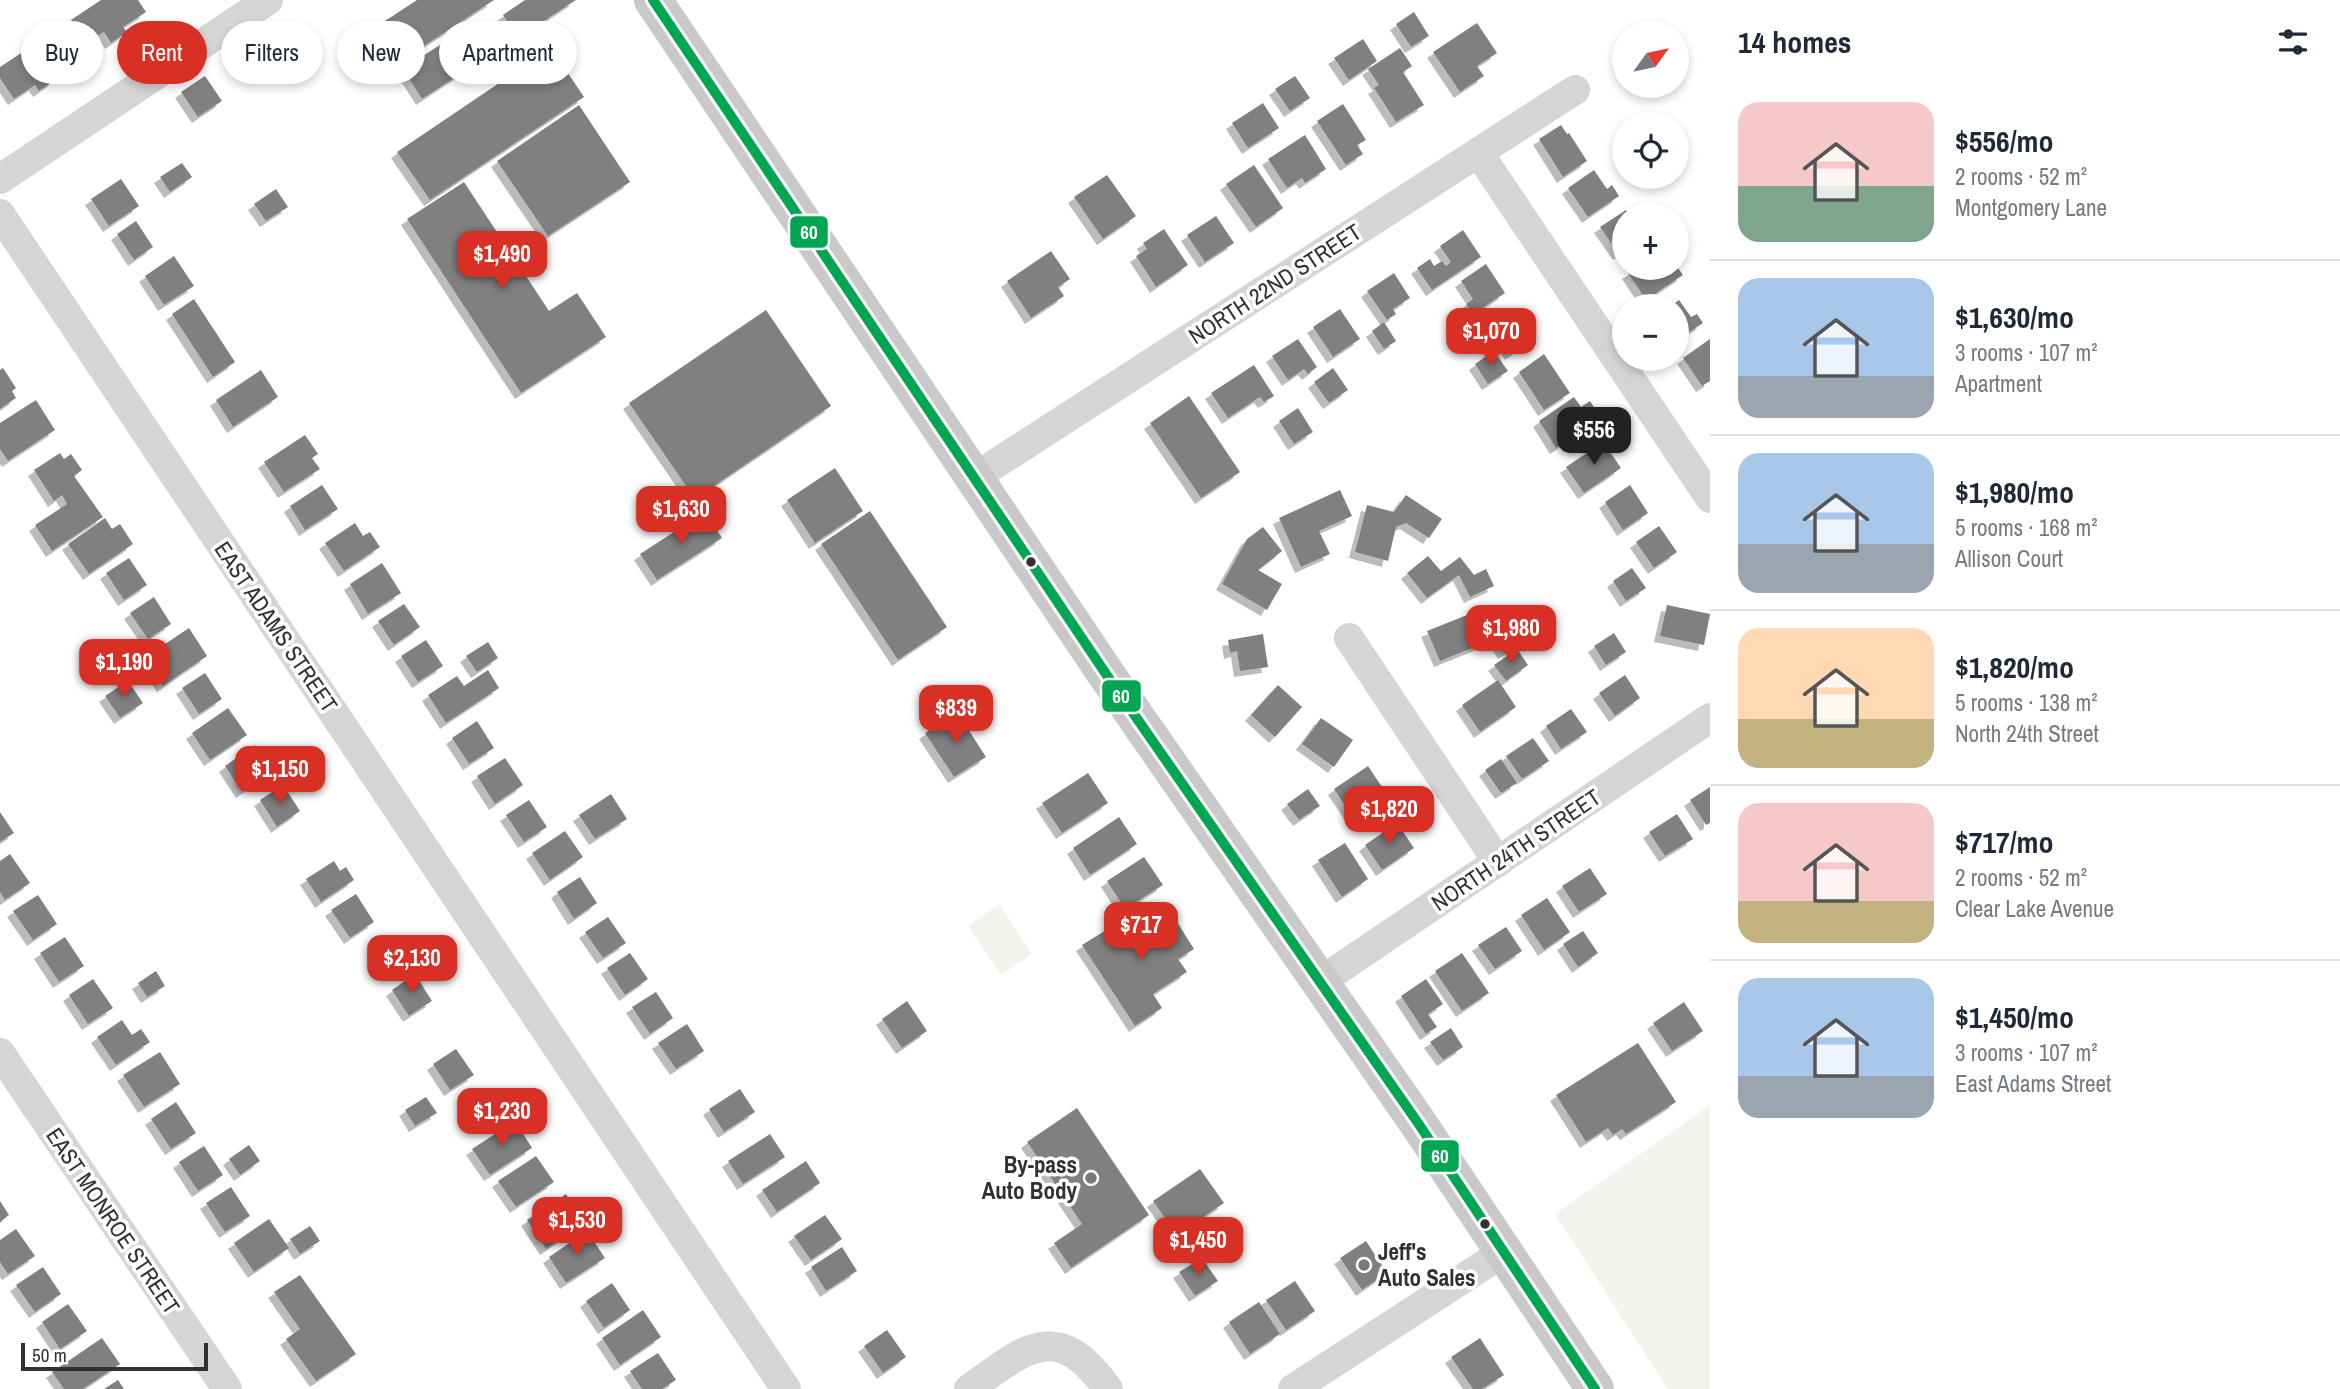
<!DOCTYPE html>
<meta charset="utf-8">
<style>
body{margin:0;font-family:"Archivo Narrow",sans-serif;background:#f2f2f3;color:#1f2937;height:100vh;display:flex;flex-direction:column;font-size:26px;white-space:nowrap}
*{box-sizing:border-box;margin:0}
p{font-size:23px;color:#747a83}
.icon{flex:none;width:38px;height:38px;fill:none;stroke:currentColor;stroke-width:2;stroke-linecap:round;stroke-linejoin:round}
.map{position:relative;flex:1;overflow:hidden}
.sheet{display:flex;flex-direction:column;background:#fff;width:630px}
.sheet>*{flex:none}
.hud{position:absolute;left:21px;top:21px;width:665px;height:63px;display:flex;gap:14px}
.needle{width:46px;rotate:57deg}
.controls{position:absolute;left:1612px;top:21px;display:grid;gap:14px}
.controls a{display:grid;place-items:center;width:77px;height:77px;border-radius:50%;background:#fff;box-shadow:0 4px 10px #0003;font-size:35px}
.scale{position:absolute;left:21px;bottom:18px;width:187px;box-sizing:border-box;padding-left:7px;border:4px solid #313131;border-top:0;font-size:19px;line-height:24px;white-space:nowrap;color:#313131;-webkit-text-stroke:5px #fff;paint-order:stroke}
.price{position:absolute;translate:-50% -60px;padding:0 16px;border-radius:14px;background:#d93025;color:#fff;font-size:23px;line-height:46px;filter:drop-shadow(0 2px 4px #0008)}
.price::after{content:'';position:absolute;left:50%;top:42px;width:21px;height:16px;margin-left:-10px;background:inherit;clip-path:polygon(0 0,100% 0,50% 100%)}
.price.current{background:#222;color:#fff}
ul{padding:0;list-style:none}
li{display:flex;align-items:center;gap:21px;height:175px;padding:0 28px}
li+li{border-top:2px solid #e0e1e3}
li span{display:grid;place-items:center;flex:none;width:196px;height:140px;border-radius:21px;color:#555}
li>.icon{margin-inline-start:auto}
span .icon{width:84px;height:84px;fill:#fffc;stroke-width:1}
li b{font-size:30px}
h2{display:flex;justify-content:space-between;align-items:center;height:84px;padding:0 28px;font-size:30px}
.pill{padding:0 24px;border-radius:32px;background:#fff;box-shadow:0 4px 10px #0003;font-size:24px;line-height:63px}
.pill.current{background:#d93025;color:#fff}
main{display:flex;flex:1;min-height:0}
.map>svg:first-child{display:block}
</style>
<main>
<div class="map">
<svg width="1710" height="1389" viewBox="0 0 1710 1389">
<defs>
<filter id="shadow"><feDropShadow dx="-6" dy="6" stdDeviation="0" flood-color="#0004"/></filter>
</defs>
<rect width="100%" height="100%" fill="#fff"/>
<g fill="#f1f3ec">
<path d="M999,904L1032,954L1001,975L968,926Z"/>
<path d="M1710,1105V1389H1668L1555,1214Z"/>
</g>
<g fill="#808080" filter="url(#shadow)">
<path d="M101,0H138L146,12L123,27L127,32L111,43L104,32L86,43L71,20Z"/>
<path d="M417,0H494L392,67L368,32Z"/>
<path d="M525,0H576L518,38L503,15Z"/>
<path d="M1414,12L1429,36L1411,47L1396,24Z"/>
<path d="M1477,23L1497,53L1477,66L1484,76L1460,92L1433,52Z"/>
<path d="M53,32L68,55L48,68L55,80L39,91L35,85L14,99L0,78V67Z"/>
<path d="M452,37L471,67L422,99L403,69Z"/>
<path d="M1363,39L1377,61L1349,80L1334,58Z"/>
<path d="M551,48L584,97L430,200L397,152Z"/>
<path d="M1400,48L1412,66L1403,72L1424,105L1396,122L1374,88L1379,85L1368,69Z"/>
<path d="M205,76L222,101L198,117L181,92Z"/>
<path d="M1295,76L1310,98L1290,111L1275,89Z"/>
<path d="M1263,103L1279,128L1248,148L1232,123Z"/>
<path d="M1343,104L1366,140L1357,145L1363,154L1346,165L1317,121Z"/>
<path d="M579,105L630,182L548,236L497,161Z"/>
<path d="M1561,125L1567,134L1569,133L1587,161L1563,177L1539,139Z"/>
<path d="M1305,135L1326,169L1305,183L1302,178L1287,188L1268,159Z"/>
<path d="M182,163L192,177L170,192L160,177Z"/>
<path d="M1254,165L1283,208L1256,227L1226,184Z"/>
<path d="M1594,170L1607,189L1612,185L1619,196L1588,217L1568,188Z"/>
<path d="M1107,175L1136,216L1103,239L1074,197Z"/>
<path d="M121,179L139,206L109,226L91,199Z"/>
<path d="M464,182L549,311L577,293L606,337L521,393L407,219Z"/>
<path d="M276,189L288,207L266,221L254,204Z"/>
<path d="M1626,210L1629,215H1624V251L1619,254L1600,227Z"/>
<path d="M1216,216L1234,243L1205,262L1187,235Z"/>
<path d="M136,221L153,247L134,260L117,234Z"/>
<path d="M1164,229L1188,265L1156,287L1136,256L1147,249L1143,243Z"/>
<path d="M1463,230L1481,257L1432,290L1417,268L1430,259L1434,266L1442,261L1446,266L1451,262L1440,246Z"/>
<path d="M1051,251L1070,279L1058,287L1064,296L1031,318L1007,281Z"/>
<path d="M174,256L194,286L164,305L145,276Z"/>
<path d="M1486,264L1505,293L1473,314L1466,304L1473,299L1461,281Z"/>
<path d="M1636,268H1678L1683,275L1646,300L1628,273Z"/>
<path d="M1394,273L1410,298L1393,309L1396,314L1387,320L1367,291Z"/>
<path d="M194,299L235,362L213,377L172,314Z"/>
<path d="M1679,300L1691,317L1697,314L1703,323L1676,341V306H1671Z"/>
<path d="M1340,309L1360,339L1333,357L1313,327Z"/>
<path d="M766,310L831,406L695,499L629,403Z"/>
<path d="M1519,313L1535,338L1511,354L1495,328Z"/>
<path d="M1384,322L1396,341L1384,349L1372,331Z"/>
<path d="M1298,339L1317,367L1308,374L1304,369L1288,380L1272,356Z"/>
<path d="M1710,339V381L1702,386L1683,358Z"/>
<path d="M1494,351L1508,371L1488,384L1475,364Z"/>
<path d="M1544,354L1570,393L1544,410L1519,372Z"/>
<path d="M1254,365L1274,396L1264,402L1260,397L1228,418L1211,393Z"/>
<path d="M3,368L16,388L12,391L16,398L0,409V370Z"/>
<path d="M1333,368L1348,390L1329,403L1314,382Z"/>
<path d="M261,370L278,397L233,427L216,400Z"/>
<path d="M1189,396L1240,472L1201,498L1150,423Z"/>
<path d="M1574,397L1581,407L1590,401L1601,418L1556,448L1539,421Z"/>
<path d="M36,400L55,430L8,461L0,449V423Z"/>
<path d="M1298,408L1313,432L1294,444L1279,421Z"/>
<path d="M305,435L318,454L312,458L320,469L284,492L264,462Z"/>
<path d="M1603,442L1621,468L1584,493L1566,467Z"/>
<path d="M60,453L64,459L71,454L82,470L74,476L103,517L52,551L35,525L67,504L62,495L54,501L34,470Z"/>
<path d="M835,468L863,511L815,543L787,500Z"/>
<path d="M322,485L338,509L305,530L290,506Z"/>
<path d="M1630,485L1648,513L1623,530L1605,502Z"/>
<path d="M1340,490L1352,516L1319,531L1330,554L1301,567L1279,518Z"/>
<path d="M1406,495L1442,519L1429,538L1406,523L1396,527L1388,561L1355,552L1367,505L1394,512Z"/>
<path d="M870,511L947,627L898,660L821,544Z"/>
<path d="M705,512L722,538L657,580L640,554Z"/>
<path d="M105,518L112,529L120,524L133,544L89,574L68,544Z"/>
<path d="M355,523L363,536L370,532L380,547L344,571L325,543Z"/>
<path d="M1659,526L1677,552L1654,568L1636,542Z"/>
<path d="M1263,527L1282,551L1258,570L1282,584L1267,610L1222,584L1247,539Z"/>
<path d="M1428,556L1441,571L1460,557L1474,575L1486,569L1494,586L1470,597L1459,575L1427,598L1407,573Z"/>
<path d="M129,558L147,585L124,600L106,573Z"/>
<path d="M382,563L401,593L368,614L350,584Z"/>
<path d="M1632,568L1646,588L1626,601L1613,581Z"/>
<path d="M154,597L171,624L148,639L130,613Z"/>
<path d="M404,604L420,627L394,645L378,621Z"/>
<path d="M1667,605L1710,614L1704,645L1660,636Z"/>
<path d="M1467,615L1480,645L1440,661L1427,631Z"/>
<path d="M1514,617L1527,639L1504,653L1491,632Z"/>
<path d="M189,628L207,656L163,686L144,658Z"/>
<path d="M1614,633L1626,652L1606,665L1594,646Z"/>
<path d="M1263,634L1268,667L1240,671L1237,651L1230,653L1228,640Z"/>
<path d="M426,640L443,666L418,682L401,656Z"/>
<path d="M488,642L498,658L477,672L466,656Z"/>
<path d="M1517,649L1528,665L1506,681L1494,665Z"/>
<path d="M488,670L499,688L446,723L428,695L457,676L464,686Z"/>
<path d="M205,673L222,699L199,714L182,688Z"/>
<path d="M1625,675L1640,698L1615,716L1599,693Z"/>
<path d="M1498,680L1516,707L1480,732L1462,705Z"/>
<path d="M128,681L143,703L120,718L105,696Z"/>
<path d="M1278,685L1302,707L1275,737L1251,715Z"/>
<path d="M228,708L247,735L210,760L192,733Z"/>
<path d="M1571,709L1587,732L1561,749L1546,726Z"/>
<path d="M957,712L986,757L954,777L925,733Z"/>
<path d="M1321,718L1353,740L1334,767L1302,744Z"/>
<path d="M477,721L494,748L469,764L452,738Z"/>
<path d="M1533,738L1549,761L1522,779L1506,756Z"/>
<path d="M255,745L273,772L242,792L225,766Z"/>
<path d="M505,758L523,785L495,804L477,776Z"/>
<path d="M1501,759L1517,783L1501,793L1485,770Z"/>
<path d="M1368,766L1386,793L1352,816L1334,789Z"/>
<path d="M1088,773L1108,803L1062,833L1042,803Z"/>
<path d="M283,785L300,811L277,827L260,800Z"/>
<path d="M1710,787V823L1706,825L1690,800Z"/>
<path d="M1308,789L1320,806L1299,820L1287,804Z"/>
<path d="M611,794L627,819L595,839L579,815Z"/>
<path d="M529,800L547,827L524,842L506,815Z"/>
<path d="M0,812L14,833L0,842Z"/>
<path d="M1677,814L1693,839L1665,856L1649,832Z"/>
<path d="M1119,817L1137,844L1090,875L1073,848Z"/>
<path d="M1397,823L1414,848L1382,870L1365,845Z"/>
<path d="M565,831L583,857L550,880L532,853Z"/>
<path d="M1345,843L1368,879L1342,897L1318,860Z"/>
<path d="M10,854L30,883L5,900L0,892V861Z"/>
<path d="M1144,857L1163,885L1125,909L1107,881Z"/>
<path d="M334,861L340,871L346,867L354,880L321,902L306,879Z"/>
<path d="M1590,868L1607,894L1579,912L1562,886Z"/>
<path d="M580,877L597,903L574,919L557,892Z"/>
<path d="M356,894L374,922L350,938L331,910Z"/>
<path d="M38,895L57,924L33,940L13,911Z"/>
<path d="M1547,898L1570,932L1544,950L1521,915Z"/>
<path d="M1167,906L1194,949L1178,959L1187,972L1153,994L1162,1008L1135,1026L1082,945L1111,927L1118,938Z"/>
<path d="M608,917L626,943L603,958L585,932Z"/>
<path d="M1506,927L1522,951L1495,969L1478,945Z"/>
<path d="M1583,931L1598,953L1578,967L1563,944Z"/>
<path d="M65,937L84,966L59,982L40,953Z"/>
<path d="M630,953L648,979L625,995L607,968Z"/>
<path d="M1462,953L1489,993L1462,1011L1435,971Z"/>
<path d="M156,971L165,986L147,997L138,983Z"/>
<path d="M415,974L432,1001L409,1016L392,990Z"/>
<path d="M93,979L113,1008L88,1024L69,995Z"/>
<path d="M1426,979L1443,1004L1428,1014L1437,1027L1426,1034L1401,996Z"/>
<path d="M656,992L673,1018L650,1034L632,1007Z"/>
<path d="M907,1001L927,1031L902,1048L882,1019Z"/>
<path d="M1684,1002L1703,1031L1672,1051L1653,1023Z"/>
<path d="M122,1020L132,1035L141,1029L150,1042L116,1065L97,1037Z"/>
<path d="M687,1024L704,1051L676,1069L658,1043Z"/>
<path d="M1451,1028L1463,1047L1443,1060L1430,1042Z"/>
<path d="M1638,1043L1676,1102L1626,1134L1622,1129L1613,1135L1608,1128L1586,1142L1556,1095Z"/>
<path d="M456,1049L474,1075L450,1090L433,1064Z"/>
<path d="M160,1052L180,1084L144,1107L123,1075Z"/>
<path d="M740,1089L755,1112L724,1132L709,1109Z"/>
<path d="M426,1097L437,1113L415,1126L405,1110Z"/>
<path d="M176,1102L196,1133L171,1149L151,1119Z"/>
<path d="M1077,1108L1149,1215L1071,1268L1054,1243L1082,1224L1027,1142Z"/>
<path d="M515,1121L532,1148L490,1175L472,1149Z"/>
<path d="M770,1134L785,1157L743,1184L728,1161Z"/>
<path d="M249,1145L260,1161L240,1175L229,1159Z"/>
<path d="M204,1146L223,1175L198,1191L179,1162Z"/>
<path d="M536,1156L554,1182L516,1207L498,1181Z"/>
<path d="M806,1161L820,1183L777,1212L762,1190Z"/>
<path d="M1200,1169L1224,1203L1177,1235L1153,1201Z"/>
<path d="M231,1187L250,1216L225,1232L206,1203Z"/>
<path d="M566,1194L585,1223L546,1249L527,1220Z"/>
<path d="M0,1201L9,1215L0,1222Z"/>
<path d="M825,1215L842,1239L811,1260L794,1236Z"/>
<path d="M269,1219L289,1248L254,1272L234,1243Z"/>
<path d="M310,1226L320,1241L300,1254L290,1239Z"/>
<path d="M16,1229L35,1256L8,1274L0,1262V1240Z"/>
<path d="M587,1231L605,1258L566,1283L549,1257Z"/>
<path d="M1366,1241L1387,1273L1362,1290L1340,1258Z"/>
<path d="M842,1247L857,1271L826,1291L811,1267Z"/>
<path d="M1202,1258L1218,1281L1195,1296L1179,1272Z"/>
<path d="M43,1267L61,1294L35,1312L16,1285Z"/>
<path d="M300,1275L356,1354L316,1381L286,1339L300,1329L274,1292Z"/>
<path d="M1295,1281L1315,1311L1286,1330L1266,1300Z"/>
<path d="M612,1283L630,1310L604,1328L586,1301Z"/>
<path d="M1259,1302L1280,1334L1250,1354L1229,1322Z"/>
<path d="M68,1304L87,1331L60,1349L42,1322Z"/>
<path d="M643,1310L661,1337L620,1365L602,1338Z"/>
<path d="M887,1330L906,1357L883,1373L864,1346Z"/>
<path d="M102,1338L120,1364L83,1389H64L52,1372Z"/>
<path d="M1480,1338L1504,1375L1482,1389H1473L1451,1357Z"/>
<path d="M658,1353L676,1380L662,1389H642L630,1371Z"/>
<path d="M118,1380L124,1389H104Z"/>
</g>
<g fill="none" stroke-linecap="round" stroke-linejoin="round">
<g stroke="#d5d5d5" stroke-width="30">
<path d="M1478,152L1710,498"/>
<path d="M0,179L268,0"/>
<path d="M0,214L786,1389"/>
<path d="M975,477L1575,90"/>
<path d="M1349,638L1498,862"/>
<path d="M1321,981L1710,718"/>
<path d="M0,1053L227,1389"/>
<path d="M969,1389C1026,1348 1057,1318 1108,1389"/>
<path d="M1293,1389L1504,1252"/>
</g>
<path stroke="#c9c9c9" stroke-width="38" d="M653,0L1106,674L1418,1123L1595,1389"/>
<defs>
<path id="bus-1" d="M653,0L1106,674L1418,1123L1595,1389"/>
</defs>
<use href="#bus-1" stroke="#fff" stroke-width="16"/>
<use href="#bus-1" stroke="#00a651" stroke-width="10"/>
</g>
<g fill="#313131" stroke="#fff" stroke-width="2.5">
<circle cx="1031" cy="562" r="6"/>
<circle cx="1485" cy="1224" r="6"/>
</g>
<g fill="#797979" stroke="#fff" stroke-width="2.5">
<circle cx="1091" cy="1178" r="7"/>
<circle cx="1364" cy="1265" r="7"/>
</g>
<g text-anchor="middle" stroke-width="7" stroke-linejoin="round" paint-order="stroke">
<g font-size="23" fill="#313131" stroke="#fff">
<text transform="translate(1275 284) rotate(-33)" y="8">NORTH 22ND STREET</text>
<text transform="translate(276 627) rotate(56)" y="8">EAST ADAMS STREET</text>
<text transform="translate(1516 850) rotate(-34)" y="8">NORTH 24TH STREET</text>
<text transform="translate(113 1221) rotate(56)" y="8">EAST MONROE STREET</text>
</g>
<g font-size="23" font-weight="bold" fill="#313131" stroke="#fff" text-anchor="end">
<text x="1077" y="1173">By-pass<tspan x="1077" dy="26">Auto Body</tspan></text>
<text x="1378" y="1260" text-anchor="start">Jeff's<tspan x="1378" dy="26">Auto Sales</tspan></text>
</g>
</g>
<g stroke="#fff" stroke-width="2.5">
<rect x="789" y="215" width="40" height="34" rx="7" fill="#00a651"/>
<rect x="1101" y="679" width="41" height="34" rx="7" fill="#00a651"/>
<rect x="1420" y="1139" width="40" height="34" rx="7" fill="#00a651"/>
</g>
<g font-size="19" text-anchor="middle" font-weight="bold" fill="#fff">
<text x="809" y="239">60</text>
<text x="1121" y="703">60</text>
<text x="1440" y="1163">60</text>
</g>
</svg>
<div class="controls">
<a><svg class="needle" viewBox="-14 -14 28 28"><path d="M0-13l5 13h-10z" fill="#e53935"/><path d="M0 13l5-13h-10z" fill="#747a83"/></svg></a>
<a><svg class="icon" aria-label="locate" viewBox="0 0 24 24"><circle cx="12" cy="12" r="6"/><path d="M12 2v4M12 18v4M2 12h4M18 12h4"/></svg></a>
<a>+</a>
<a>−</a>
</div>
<div class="scale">50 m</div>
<b class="price" style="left:502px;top:291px">$1,490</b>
<b class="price" style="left:1491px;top:368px">$1,070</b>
<b class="price current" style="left:1594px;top:467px">$556</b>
<b class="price" style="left:681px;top:546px">$1,630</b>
<b class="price" style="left:1511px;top:665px">$1,980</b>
<b class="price" style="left:124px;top:699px">$1,190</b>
<b class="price" style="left:956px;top:745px">$839</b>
<b class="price" style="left:280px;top:806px">$1,150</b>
<b class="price" style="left:1389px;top:846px">$1,820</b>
<b class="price" style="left:1141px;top:962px">$717</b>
<b class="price" style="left:412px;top:995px">$2,130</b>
<b class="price" style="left:502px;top:1148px">$1,230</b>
<b class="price" style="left:577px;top:1257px">$1,530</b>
<b class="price" style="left:1198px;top:1277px">$1,450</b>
<div class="hud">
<a class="pill">Buy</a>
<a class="pill current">Rent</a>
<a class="pill">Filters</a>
<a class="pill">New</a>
<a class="pill">Apartment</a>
</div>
</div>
<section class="sheet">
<h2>14 homes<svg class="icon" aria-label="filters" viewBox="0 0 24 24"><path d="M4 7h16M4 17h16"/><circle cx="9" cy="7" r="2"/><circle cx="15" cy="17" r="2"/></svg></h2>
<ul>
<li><span style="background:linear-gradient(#f6c9c9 60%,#7fa58c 0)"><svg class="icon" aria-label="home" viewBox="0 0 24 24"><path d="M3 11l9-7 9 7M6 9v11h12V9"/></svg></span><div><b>$556/mo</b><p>2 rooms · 52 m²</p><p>Montgomery Lane</p></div></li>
<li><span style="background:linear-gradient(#a9c7e8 70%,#9aa5b1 0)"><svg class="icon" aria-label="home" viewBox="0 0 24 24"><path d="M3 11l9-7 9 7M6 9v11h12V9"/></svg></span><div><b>$1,630/mo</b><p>3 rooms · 107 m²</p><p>Apartment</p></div></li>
<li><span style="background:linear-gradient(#a9c7e8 65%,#9aa5b1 0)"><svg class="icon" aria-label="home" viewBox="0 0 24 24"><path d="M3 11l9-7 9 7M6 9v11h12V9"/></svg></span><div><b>$1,980/mo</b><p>5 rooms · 168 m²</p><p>Allison Court</p></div></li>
<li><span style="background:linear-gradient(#ffd9b3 65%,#c2b280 0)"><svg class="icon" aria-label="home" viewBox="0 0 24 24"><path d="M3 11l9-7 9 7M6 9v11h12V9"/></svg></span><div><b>$1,820/mo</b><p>5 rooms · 138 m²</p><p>North 24th Street</p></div></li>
<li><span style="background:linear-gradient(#f6c9c9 70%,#c2b280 0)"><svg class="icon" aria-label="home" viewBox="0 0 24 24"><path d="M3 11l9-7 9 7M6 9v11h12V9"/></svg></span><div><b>$717/mo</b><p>2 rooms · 52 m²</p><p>Clear Lake Avenue</p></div></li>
<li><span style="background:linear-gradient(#a9c7e8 70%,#9aa5b1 0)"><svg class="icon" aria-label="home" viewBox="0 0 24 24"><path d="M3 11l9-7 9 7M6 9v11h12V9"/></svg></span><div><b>$1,450/mo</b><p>3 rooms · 107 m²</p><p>East Adams Street</p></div></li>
</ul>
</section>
</main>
